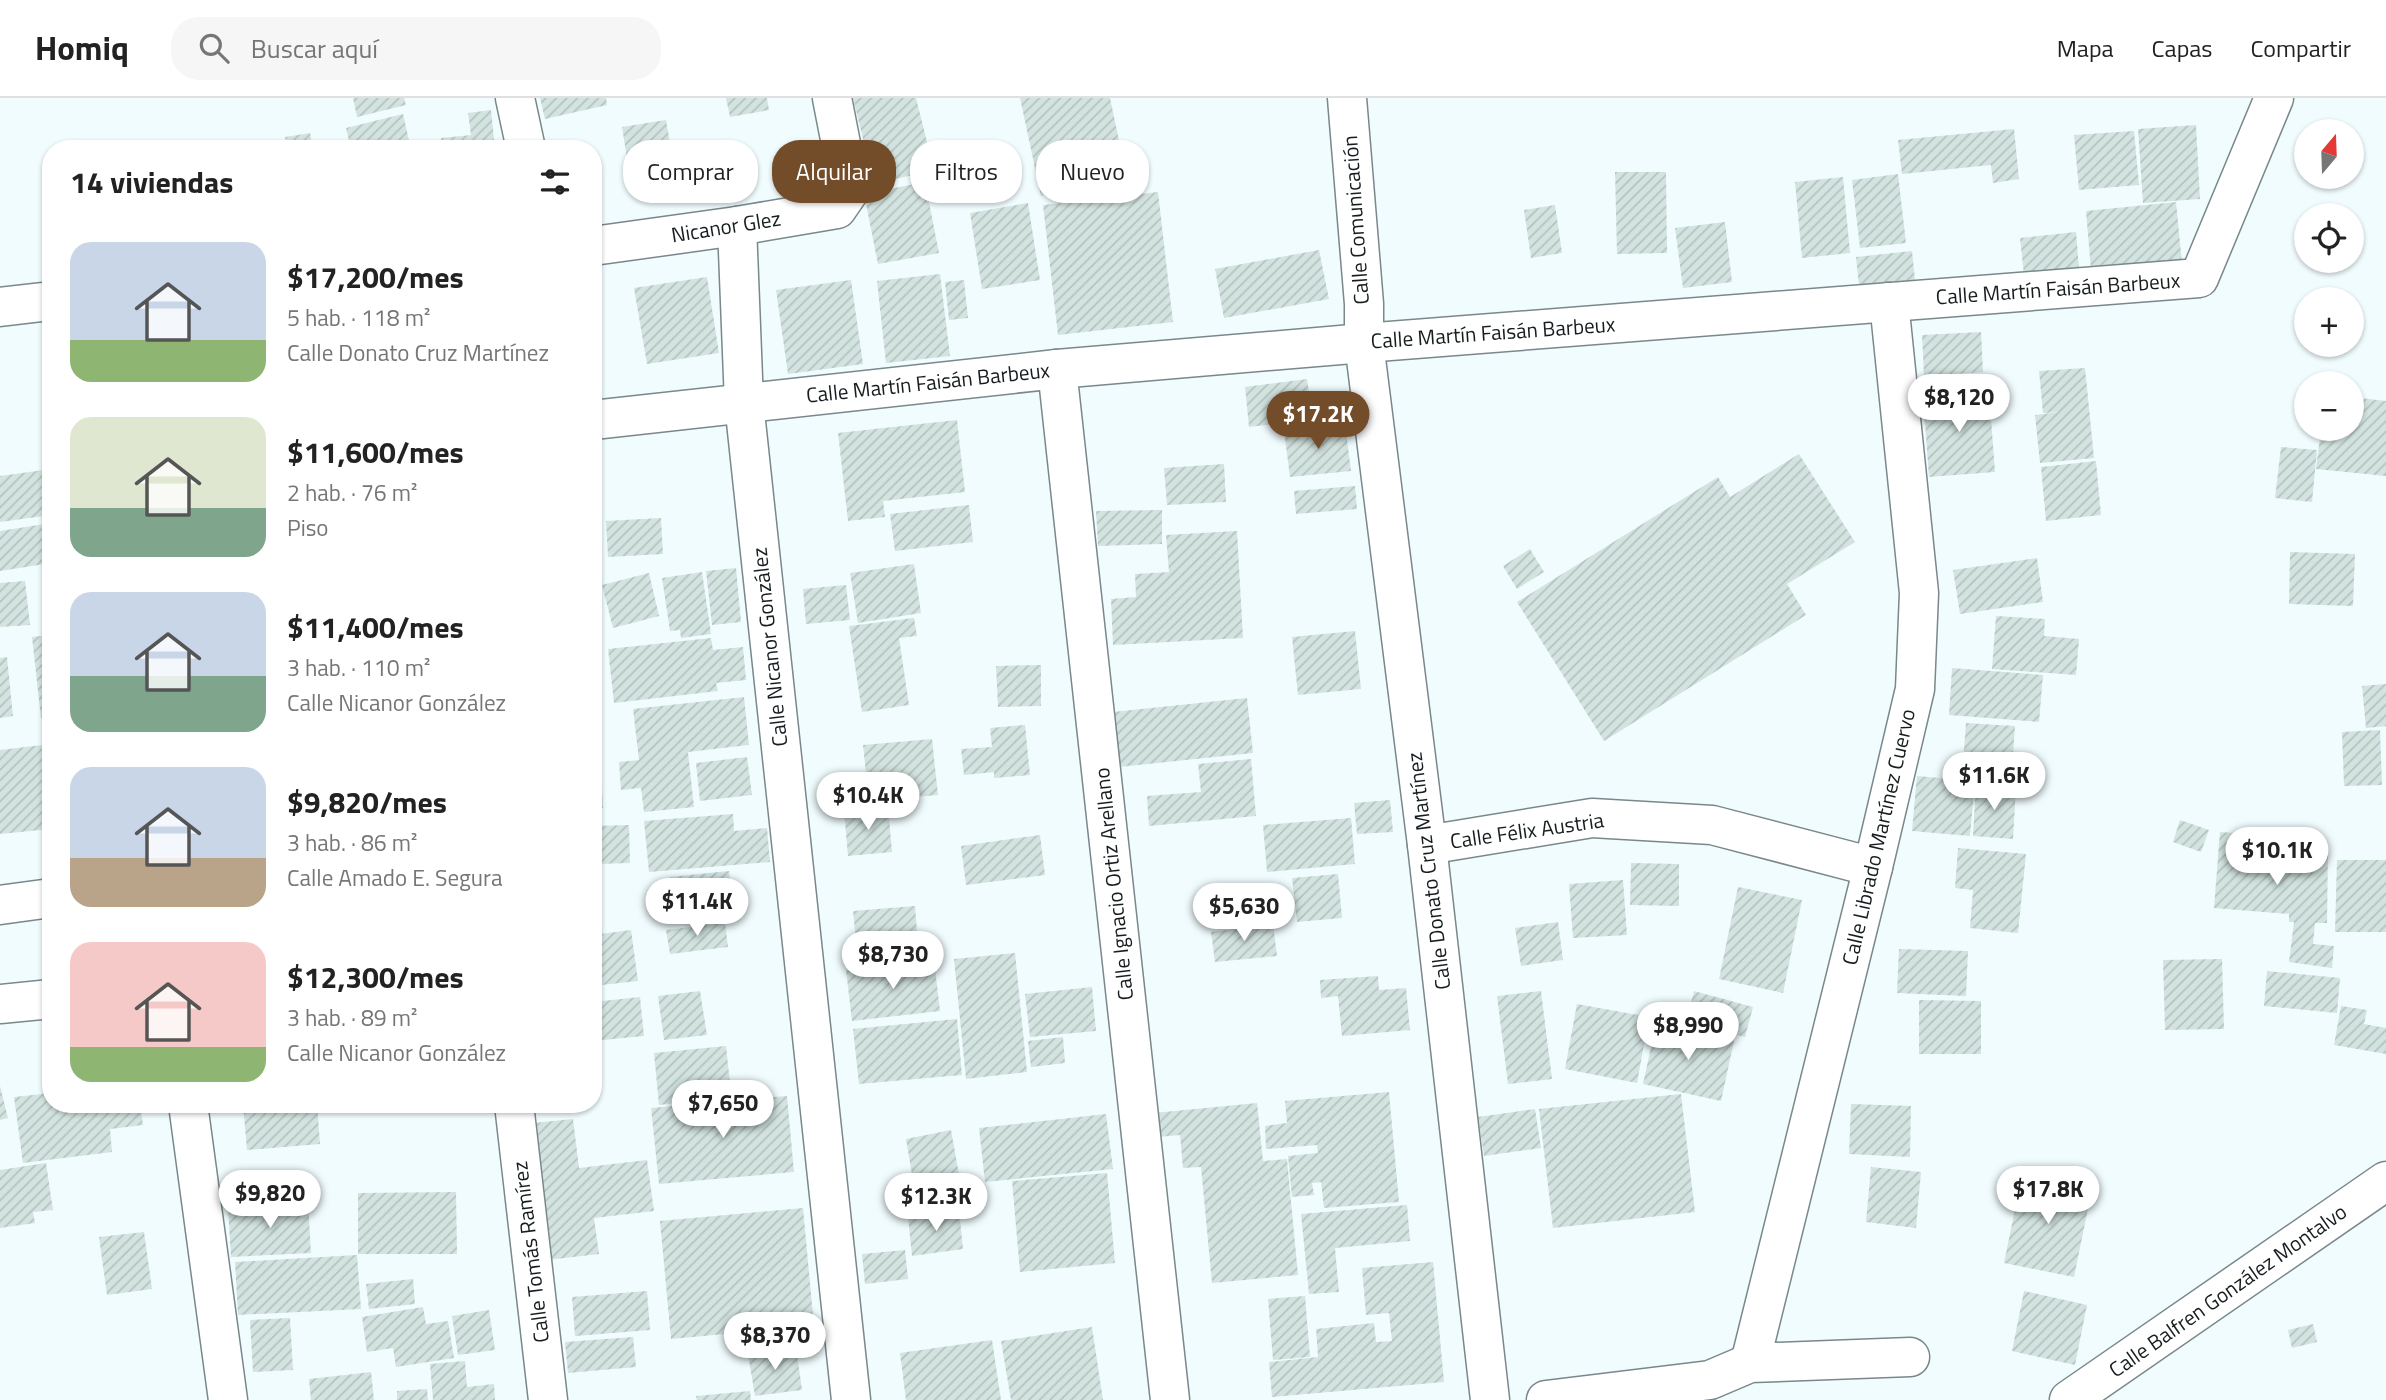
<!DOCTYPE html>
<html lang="es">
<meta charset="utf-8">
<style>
body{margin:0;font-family:"Titillium Web",sans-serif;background:#f6f6f6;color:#222;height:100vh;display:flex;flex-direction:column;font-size:26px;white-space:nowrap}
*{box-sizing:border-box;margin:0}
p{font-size:23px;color:#767676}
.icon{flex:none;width:38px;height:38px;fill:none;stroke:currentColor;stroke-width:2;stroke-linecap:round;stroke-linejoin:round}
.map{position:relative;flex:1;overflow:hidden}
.side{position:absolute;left:42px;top:42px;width:560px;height:973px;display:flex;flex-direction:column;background:#fff;border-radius:28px;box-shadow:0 2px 5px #0004}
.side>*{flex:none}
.top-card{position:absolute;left:623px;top:42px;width:665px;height:63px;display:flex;gap:14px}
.needle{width:46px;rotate:19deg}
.fabs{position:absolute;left:2294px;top:21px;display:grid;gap:14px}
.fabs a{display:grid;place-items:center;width:70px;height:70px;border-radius:50%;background:#fff;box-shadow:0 2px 5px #0004;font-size:35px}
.price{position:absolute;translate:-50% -60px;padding:0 16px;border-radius:24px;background:#fff;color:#222;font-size:23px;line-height:46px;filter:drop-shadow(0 2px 4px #0008)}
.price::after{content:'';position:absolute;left:50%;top:42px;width:21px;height:16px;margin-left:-10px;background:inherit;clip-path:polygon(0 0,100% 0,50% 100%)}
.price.on{background:#734d29;color:#fff}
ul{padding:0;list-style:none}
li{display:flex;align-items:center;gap:21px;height:175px;padding:0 28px}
li span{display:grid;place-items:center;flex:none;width:196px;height:140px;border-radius:21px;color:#555}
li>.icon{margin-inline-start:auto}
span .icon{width:84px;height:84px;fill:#fffc;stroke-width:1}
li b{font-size:30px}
h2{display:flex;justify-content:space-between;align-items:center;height:84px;padding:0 28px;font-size:30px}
.pill{padding:0 24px;border-radius:28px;background:#fff;box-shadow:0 2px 5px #0004;font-size:24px;line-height:63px}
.pill.on{background:#734d29;color:#fff}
header{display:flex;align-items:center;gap:42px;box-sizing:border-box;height:98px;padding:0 35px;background:#fff;border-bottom:2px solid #e0e0e0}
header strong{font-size:33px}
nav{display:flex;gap:38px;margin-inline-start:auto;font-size:24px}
.search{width:490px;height:63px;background:#f6f6f6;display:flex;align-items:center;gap:18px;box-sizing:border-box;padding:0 24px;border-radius:28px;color:#767676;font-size:26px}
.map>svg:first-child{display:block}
</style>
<header>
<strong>Homiq</strong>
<div class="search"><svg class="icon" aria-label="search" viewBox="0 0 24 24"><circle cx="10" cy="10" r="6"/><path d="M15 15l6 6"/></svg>Buscar aquí</div>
<nav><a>Mapa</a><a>Capas</a><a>Compartir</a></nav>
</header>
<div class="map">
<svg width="2386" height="1302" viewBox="0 0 2386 1302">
<defs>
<pattern id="building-hatch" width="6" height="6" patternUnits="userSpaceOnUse" patternTransform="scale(1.75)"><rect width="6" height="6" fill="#d3e4e0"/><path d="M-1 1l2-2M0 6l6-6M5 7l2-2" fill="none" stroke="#b4c3c0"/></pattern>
</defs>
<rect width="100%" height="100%" fill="#f1fcfe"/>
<g fill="url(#building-hatch)">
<path d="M353,0H404L406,7L357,19Z"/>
<path d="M540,0H606L607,7L545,21Z"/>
<path d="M726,0H767L769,12L730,19Z"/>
<path d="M853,0H916L934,72L874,86Z"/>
<path d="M1020,0H1110L1127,80L1041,98Z"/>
<path d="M491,12L495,51H442L441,40L471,37L468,15Z"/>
<path d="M403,16L411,51H351L346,30Z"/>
<path d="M666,22L677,84L632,91L622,29Z"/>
<path d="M2196,27L2200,101L2143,105L2138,31Z"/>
<path d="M2014,31L2019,81L1993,85L1991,67L1902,76L1898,42Z"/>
<path d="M2134,33L2139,87L2079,92L2074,37Z"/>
<path d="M310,35L313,51H287L285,39Z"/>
<path d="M730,44L735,73L715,77L710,48Z"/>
<path d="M1615,74H1666L1667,155L1617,156Z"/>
<path d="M1898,76L1906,145L1860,150L1852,82Z"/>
<path d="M1843,79L1850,155L1802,160L1795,84Z"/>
<path d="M925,84L939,155L878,166L864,96Z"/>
<path d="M1158,94L1173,224L1058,237L1043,107Z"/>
<path d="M2176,104L2182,165L2091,172L2086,113Z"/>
<path d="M1028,105L1040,182L982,191L970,115Z"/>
<path d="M1555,107L1562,155L1531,160L1524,112Z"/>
<path d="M1725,124L1732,184L1683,190L1675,130Z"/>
<path d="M2076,134L2079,170L2024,177L2020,140Z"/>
<path d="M1319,152L1329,201L1224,220L1215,171Z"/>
<path d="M1912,153L1915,182L1859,188L1856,159Z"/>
<path d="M940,176L950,258L886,265L877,183Z"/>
<path d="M707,179L719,255L647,266L634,190Z"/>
<path d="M851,182L863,266L788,276L776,192Z"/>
<path d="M964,182L968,220L949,222L945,184Z"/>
<path d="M1981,234L1983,274L1924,278L1922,237Z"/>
<path d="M2085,270L2094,360L2040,365L2035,317L2059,314L2043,315L2039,273Z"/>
<path d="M1307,281L1313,321L1249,329L1245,289Z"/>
<path d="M1989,294L1995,374L1929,379L1923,299Z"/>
<path d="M2352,299L2386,303V378L2316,371L2321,331H2352Z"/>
<path d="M957,322L965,394L883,403L885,419L848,423L838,335Z"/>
<path d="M1345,326L1351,373L1290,379L1284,333Z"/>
<path d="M2281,349L2317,352L2312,404L2275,400Z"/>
<path d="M1799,356L1855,444L1787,486L1806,517L1604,643L1517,504L1718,379L1730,399Z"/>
<path d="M2096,363L2101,417L2046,423L2041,369Z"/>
<path d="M1224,366L1226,404L1167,407L1164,370Z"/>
<path d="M51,371V417L0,424V378Z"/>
<path d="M1355,388L1357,411L1296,416L1294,393Z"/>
<path d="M969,407L973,444L895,453L890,416Z"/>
<path d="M1162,412V446L1098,448L1096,413Z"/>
<path d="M661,420L663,456L608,459L606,423Z"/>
<path d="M51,425V465L0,473V433Z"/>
<path d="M1237,433L1243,540L1113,547L1111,501L1136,499L1135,476L1169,474L1166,437Z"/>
<path d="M593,445H595L599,481L593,482Z"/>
<path d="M1530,451L1544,474L1517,491L1503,468Z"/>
<path d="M2290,454L2355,456L2353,508L2289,506Z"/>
<path d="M2037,460L2043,504L1960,516L1953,472Z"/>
<path d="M914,466L921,515L858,525L850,475Z"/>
<path d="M736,470L741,524L712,527L706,473Z"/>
<path d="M702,474L711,536L681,540L680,532L670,533L662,480Z"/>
<path d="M649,475L659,518L613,530L602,487Z"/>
<path d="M25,483L30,527L0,529V485Z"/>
<path d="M846,487L850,522L806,526L803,491Z"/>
<path d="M598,518L602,546L593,548V519Z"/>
<path d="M1996,518L2045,521L2044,538L2079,541L2076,577L1992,571Z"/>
<path d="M914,520L917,538L899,540L909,607L862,614L849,528Z"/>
<path d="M1355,533L1361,591L1298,597L1292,539Z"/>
<path d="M51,537V619L41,620L32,539Z"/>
<path d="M711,540L713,552L743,549L746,582L716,585L718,593L614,605L608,551Z"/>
<path d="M7,559L13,618L0,620V560Z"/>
<path d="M1041,567V608L998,609L996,568Z"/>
<path d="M1952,570L2043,577L2039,624L1949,617Z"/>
<path d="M2386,586V628L2366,630L2362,588Z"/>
<path d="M744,599L749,647L688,654L694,709L644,714L641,690L621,692L619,664L639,662L633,611Z"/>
<path d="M1247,600L1253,655L1119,669L1113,614Z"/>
<path d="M1966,625L2015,628L2011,683L1962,679Z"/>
<path d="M1025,627L1030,677L994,680V674L964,677L961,651L992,649L990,630Z"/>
<path d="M2380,632L2382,687L2344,688L2342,634Z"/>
<path d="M932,641L938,697L869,703L863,647Z"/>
<path d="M51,646V731L0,736V652Z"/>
<path d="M593,646H600L603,710H593Z"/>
<path d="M747,659L752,697L700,703L696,665Z"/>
<path d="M1251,661L1256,718L1149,728L1147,698L1201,694L1198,666Z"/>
<path d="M1917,678L1975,683L1970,738L1912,733Z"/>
<path d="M1976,686L2016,689L2013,741L1973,738Z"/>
<path d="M1390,702L1393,734L1357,736L1354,705Z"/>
<path d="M888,709L892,754L848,758L844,713Z"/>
<path d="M733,716L734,733L767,730L770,764L649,774L644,723Z"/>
<path d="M1351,720L1355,766L1267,774L1263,727Z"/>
<path d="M2180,722L2209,732L2201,754L2173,744Z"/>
<path d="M629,727L630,765L597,766L595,728Z"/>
<path d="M2220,734L2302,740L2301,755L2328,756L2327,825H2315L2313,846L2334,848L2332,870L2289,864L2294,824H2289V816L2214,810Z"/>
<path d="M1040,737L1045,777L966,787L961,748Z"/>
<path d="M1958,750L2026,756L2018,835L1970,830L1973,792L1955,790Z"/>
<path d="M2337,762H2386V834H2335Z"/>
<path d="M1631,765L1679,766V808L1630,807Z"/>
<path d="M729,773L734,818L675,825L670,779Z"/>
<path d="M1338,776L1342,820L1297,824L1292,780Z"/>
<path d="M1623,782L1627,837L1573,840L1569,786Z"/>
<path d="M1738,789L1802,802L1783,895L1719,881Z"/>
<path d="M915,808L919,857L858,862L853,813Z"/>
<path d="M1558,824L1563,862L1521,868L1515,830Z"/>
<path d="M725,825L728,849L670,856L666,832Z"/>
<path d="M1273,826L1277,858L1215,864L1211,834Z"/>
<path d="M631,832L638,883L593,888V837Z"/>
<path d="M1899,851L1968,853L1966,898L1897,895Z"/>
<path d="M1015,855L1027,974L966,981L954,861Z"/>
<path d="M2222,861L2224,931L2165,932L2163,862Z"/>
<path d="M934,862L940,913L852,923L846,872Z"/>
<path d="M2267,873L2340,880L2337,915L2264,908Z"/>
<path d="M1378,878L1379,892L1406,890L1410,932L1342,938L1338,898L1321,900L1320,882Z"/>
<path d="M1092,889L1096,933L1030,939L1025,896Z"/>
<path d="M700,893L707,937L664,942L658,898Z"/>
<path d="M1541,893L1552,981L1508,986L1497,898Z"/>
<path d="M1694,893L1753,909L1745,939L1686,925Z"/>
<path d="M640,899L644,938L593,943V904Z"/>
<path d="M1919,902L1981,903V956H1919Z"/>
<path d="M1577,906L1649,919L1637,985L1565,971Z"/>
<path d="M2341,908L2367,912L2364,926L2386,930V956L2334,947Z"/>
<path d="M957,921L962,977L859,986L853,931Z"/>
<path d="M1656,926L1734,943L1721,1003L1643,986Z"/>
<path d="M1063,939L1065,965L1031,969L1028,943Z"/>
<path d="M726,948L730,985L750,984L751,998L659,1007L654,955Z"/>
<path d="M0,988L8,1020L0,1022Z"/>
<path d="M1389,994L1399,1104L1324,1110L1321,1084L1312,1085L1314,1097L1292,1099L1288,1058L1318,1055L1317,1047L1266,1051L1265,1028L1287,1025L1285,1003Z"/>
<path d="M51,995V1006H140L143,1027L110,1031L112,1054L23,1065L14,999Z"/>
<path d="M1681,996L1695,1114L1553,1130L1539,1011Z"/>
<path d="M787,998L794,1074L659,1086L651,1010Z"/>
<path d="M1257,1005L1263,1063L1287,1061L1298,1177L1212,1185L1201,1069L1183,1070L1180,1037L1157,1039L1154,1015Z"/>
<path d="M243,1006H317L320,1046L247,1052Z"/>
<path d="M1851,1006L1911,1008L1910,1059L1849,1056Z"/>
<path d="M1535,1011L1541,1050L1484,1058L1478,1019Z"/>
<path d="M1106,1016L1113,1071L985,1084L979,1030Z"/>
<path d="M573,1021L579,1070L647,1062L654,1113L594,1120L599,1156L539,1163L523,1026Z"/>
<path d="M951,1032L962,1093L916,1100L906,1041Z"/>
<path d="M46,1065L53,1112L33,1114L35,1125L0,1130V1072Z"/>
<path d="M1871,1069L1921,1074L1916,1130L1866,1124Z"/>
<path d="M267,1073L269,1103L239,1105L238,1075Z"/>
<path d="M1107,1075L1115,1165L1020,1174L1012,1083Z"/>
<path d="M2022,1077L2092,1091L2074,1179L2004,1165Z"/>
<path d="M456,1094L457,1156H358V1095Z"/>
<path d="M308,1104L311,1155L231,1159L228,1109Z"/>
<path d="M1407,1107L1410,1143L1335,1150L1339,1194L1309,1196L1301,1116Z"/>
<path d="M803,1110L814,1228L671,1241L660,1123Z"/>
<path d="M959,1112L963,1151L912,1158L908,1119Z"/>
<path d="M144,1134L152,1191L107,1197L99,1139Z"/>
<path d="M905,1152L908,1181L865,1186L862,1156Z"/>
<path d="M357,1157L361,1211L238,1217L235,1164Z"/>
<path d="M1433,1164L1444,1284L1272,1299L1269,1264L1318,1259L1316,1231L1374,1225L1376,1244L1392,1243L1389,1215L1366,1217L1362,1170Z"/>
<path d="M413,1181L415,1206L369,1211L366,1186Z"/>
<path d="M647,1193L650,1232L575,1238L572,1199Z"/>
<path d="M2024,1193L2087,1207L2075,1267L2012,1253Z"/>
<path d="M1305,1198L1310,1259L1273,1262L1268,1201Z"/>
<path d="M423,1209L426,1226L448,1223L454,1260L396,1269L393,1250L367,1254L362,1219Z"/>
<path d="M489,1212L495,1252L458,1257L452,1218Z"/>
<path d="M290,1220L293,1272L253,1274L250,1222Z"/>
<path d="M2313,1226L2317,1244L2292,1250L2288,1232Z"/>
<path d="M1092,1229L1103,1302H1011L1001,1243Z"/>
<path d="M633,1239L636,1269L568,1275L565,1244Z"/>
<path d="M992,1242L1001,1302H906L900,1255Z"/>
<path d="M796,1249L802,1292L755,1298L748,1256Z"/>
<path d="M465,1263L467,1289L494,1286L495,1302H433L430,1266Z"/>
<path d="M371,1274L374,1302H311L309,1281Z"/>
<path d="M427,1291L428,1302H397V1293Z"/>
<path d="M750,1293L751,1302H697L696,1298Z"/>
</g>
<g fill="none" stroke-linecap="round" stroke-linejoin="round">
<defs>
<g id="minor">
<path d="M515,0L526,51"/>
<path d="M1347,0L1364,206V245L1427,747L1490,1302"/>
<path d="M737,128L744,305L851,1302"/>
<path d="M593,148L737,128L837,111L850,92L832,0"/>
<path d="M0,209L51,203"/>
<path d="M1057,271L1170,1302"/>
<path d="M593,322L1057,271L1364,245L2199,180L2274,0"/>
<path d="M1427,747L1592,720L1712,727L1873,769"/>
<path d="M0,807L51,800"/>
<path d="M0,906L51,901"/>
<path d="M188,1006L228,1302"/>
<path d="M514,1006L548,1302"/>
<path d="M1750,1265L1873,769L1915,591L1919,495L1889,204"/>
<path d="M1546,1302L1710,1282L1750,1265L1910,1259"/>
<path d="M2069,1302L2386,1083"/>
</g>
</defs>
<use href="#minor" stroke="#78888b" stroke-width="41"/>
<use href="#minor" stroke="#fff" stroke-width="38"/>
</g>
<g text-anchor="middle" stroke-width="7" stroke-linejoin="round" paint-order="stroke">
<g font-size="21" fill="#171d1f" stroke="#fff">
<text transform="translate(1356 122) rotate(-94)" y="7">Calle Comunicación</text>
<text transform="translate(726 129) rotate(-9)" y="7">Nicanor Glez</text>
<text transform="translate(2058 191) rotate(-4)" y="7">Calle Martín Faisán Barbeux</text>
<text transform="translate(1493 235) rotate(-4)" y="7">Calle Martín Faisán Barbeux</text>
<text transform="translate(928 285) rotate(-6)" y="7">Calle Martín Faisán Barbeux</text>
<text transform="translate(770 549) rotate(-96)" y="7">Calle Nicanor González</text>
<text transform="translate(1527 733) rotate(-8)" y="7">Calle Félix Austria</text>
<text transform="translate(1879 739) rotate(-77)" y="7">Calle Librado Martínez Cuervo</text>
<text transform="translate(1429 773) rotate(-97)" y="7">Calle Donato Cruz Martínez</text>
<text transform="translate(1114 786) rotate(-96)" y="7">Calle Ignacio Ortiz Arellano</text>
<text transform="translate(531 1154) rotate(-97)" y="7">Calle Tomás Ramírez</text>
<text transform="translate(2228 1193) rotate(-35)" y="7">Calle Balfren González Montalvo</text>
</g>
</g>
</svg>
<div class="fabs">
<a><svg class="needle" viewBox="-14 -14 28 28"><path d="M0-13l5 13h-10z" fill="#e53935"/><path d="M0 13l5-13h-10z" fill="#767676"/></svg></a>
<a><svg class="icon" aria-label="locate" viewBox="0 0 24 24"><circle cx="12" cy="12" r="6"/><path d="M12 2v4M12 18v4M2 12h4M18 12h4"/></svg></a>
<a>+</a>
<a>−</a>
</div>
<b class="price" style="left:1959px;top:336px">$8,120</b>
<b class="price on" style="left:1318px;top:353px">$17.2K</b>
<b class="price" style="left:1994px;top:714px">$11.6K</b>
<b class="price" style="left:868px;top:734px">$10.4K</b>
<b class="price" style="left:2277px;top:789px">$10.1K</b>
<b class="price" style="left:697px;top:840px">$11.4K</b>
<b class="price" style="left:1244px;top:845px">$5,630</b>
<b class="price" style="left:893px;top:893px">$8,730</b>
<b class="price" style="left:1688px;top:964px">$8,990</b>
<b class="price" style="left:723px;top:1042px">$7,650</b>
<b class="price" style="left:2048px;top:1128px">$17.8K</b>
<b class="price" style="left:270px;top:1132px">$9,820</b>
<b class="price" style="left:936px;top:1135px">$12.3K</b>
<b class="price" style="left:775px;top:1274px">$8,370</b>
<div class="top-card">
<a class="pill">Comprar</a>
<a class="pill on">Alquilar</a>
<a class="pill">Filtros</a>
<a class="pill">Nuevo</a>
</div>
<section class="side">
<h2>14 viviendas<svg class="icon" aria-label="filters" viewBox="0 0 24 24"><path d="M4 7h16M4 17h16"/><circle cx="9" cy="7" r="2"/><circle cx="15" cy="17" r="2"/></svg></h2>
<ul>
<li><span style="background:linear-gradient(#c9d6e8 70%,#8fb573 0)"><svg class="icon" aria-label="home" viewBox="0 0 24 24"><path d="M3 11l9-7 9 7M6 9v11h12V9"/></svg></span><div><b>$17,200/mes</b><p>5 hab. · 118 m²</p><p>Calle Donato Cruz Martínez</p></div></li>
<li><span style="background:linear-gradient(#dfe7d0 65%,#7fa58c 0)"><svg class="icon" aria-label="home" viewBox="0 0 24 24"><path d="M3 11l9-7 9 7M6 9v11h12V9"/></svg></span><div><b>$11,600/mes</b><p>2 hab. · 76 m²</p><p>Piso</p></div></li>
<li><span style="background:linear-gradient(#c9d6e8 60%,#7fa58c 0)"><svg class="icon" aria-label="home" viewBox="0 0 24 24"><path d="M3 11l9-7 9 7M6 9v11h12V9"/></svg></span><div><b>$11,400/mes</b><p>3 hab. · 110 m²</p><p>Calle Nicanor González</p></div></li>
<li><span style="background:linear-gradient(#c9d6e8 65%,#b9a48a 0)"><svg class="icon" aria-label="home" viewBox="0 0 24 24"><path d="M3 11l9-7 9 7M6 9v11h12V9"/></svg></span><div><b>$9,820/mes</b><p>3 hab. · 86 m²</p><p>Calle Amado E. Segura</p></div></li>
<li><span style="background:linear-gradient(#f6c9c9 75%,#8fb573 0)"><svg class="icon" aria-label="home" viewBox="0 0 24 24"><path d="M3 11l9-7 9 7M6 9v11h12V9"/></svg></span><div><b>$12,300/mes</b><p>3 hab. · 89 m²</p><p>Calle Nicanor González</p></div></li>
</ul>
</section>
</div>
